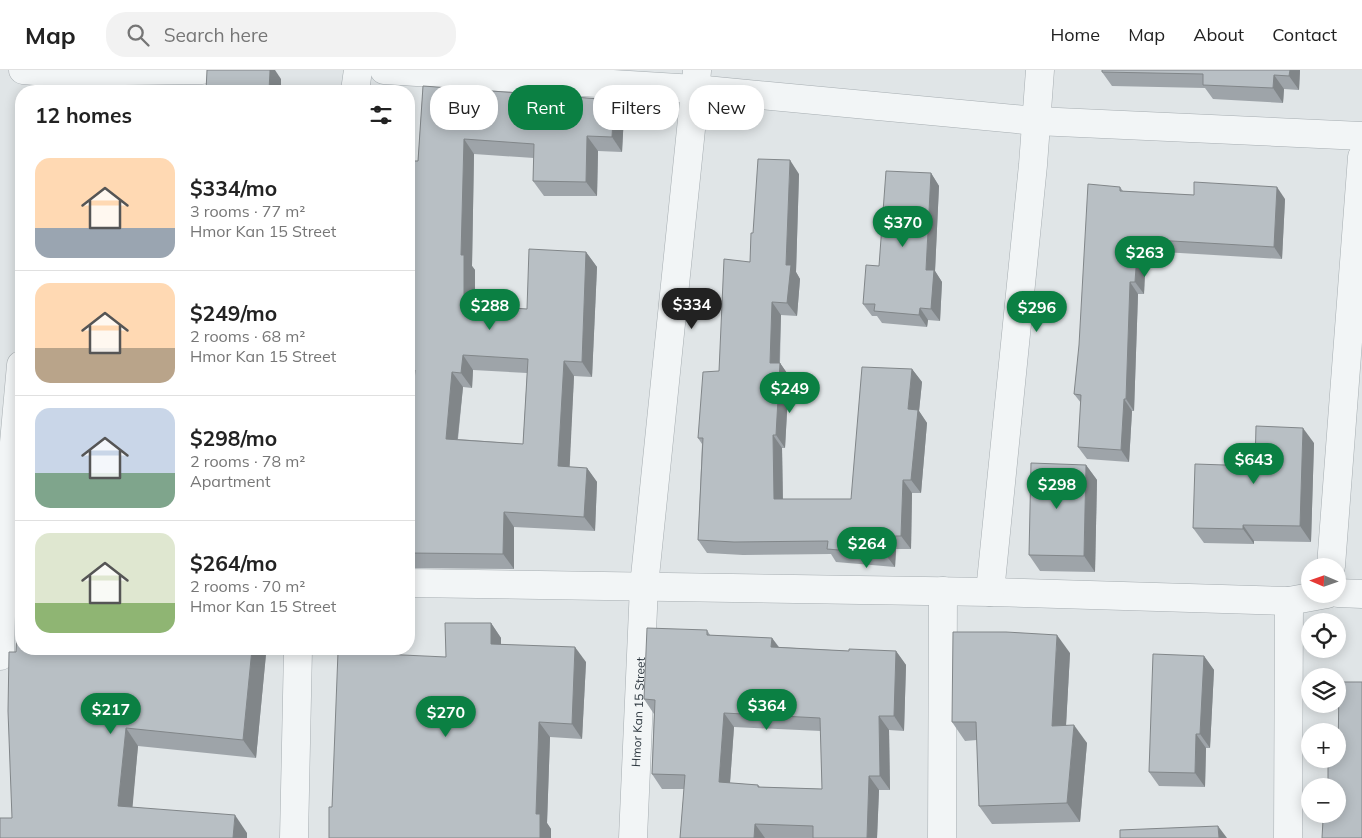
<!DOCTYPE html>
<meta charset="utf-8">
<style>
body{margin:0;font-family:Mulish,sans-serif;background:#f2f2f2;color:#222;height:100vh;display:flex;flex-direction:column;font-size:19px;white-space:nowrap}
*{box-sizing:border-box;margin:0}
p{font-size:16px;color:#767676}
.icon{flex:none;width:28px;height:28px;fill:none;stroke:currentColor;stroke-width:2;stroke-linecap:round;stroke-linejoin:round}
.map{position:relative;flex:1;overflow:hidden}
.panel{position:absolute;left:15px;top:15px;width:400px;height:570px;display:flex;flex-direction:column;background:#fff;border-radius:20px;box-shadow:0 2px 12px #0003}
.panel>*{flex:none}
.top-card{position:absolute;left:430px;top:15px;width:475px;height:45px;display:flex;gap:10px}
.needle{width:32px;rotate:272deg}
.controls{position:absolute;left:1301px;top:488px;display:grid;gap:10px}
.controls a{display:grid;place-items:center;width:45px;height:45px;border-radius:50%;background:#fff;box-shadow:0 2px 12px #0003;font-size:25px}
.price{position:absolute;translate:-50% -42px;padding:0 11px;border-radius:18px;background:#0b8043;color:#fff;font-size:16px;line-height:32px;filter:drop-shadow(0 1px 2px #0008)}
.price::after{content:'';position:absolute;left:50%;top:30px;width:15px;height:11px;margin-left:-8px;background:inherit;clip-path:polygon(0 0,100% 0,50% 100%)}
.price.selected{background:#222;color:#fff}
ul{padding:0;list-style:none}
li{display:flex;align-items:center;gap:15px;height:125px;padding:0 20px}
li+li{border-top:1px solid #e0e0e0}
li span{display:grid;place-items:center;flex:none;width:140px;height:100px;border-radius:15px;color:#555}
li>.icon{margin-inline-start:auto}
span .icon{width:60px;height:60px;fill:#fffc;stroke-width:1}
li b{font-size:21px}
h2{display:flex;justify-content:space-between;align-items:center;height:60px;padding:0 20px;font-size:21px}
.chip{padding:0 18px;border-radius:20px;background:#fff;box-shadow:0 2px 12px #0003;font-size:18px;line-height:45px}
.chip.selected{background:#0b8043;color:#fff}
header{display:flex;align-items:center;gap:30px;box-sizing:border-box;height:70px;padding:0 25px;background:#fff;border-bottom:1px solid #e0e0e0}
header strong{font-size:24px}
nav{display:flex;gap:28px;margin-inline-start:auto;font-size:18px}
.search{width:350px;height:45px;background:#f2f2f2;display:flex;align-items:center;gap:12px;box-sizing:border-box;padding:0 18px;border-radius:20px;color:#767676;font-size:19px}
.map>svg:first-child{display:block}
</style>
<header>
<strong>Map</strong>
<div class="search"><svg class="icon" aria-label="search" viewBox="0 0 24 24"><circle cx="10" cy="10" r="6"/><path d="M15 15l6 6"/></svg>Search here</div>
<nav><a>Home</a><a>Map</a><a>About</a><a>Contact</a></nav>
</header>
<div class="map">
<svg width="1362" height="768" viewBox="0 0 1362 768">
<rect width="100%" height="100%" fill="#e0e5e7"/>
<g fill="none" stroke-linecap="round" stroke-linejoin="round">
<defs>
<g id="minor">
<path d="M23,0L47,2L202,0"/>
<path d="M384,0L695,19L1036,51L1362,66"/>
<path d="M355,21L358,0"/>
<path d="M1331,496L1362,87"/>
<path d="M409,513L990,522L1289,531L1327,524"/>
<path d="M990,522L1033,95L1040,0"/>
<path d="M1338,523L1362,524"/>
<path d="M0,586L2,506L21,295"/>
<path d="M294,768L298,579"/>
<path id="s1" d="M633,768L644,516L697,1"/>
<path d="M942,768L943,521"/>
<path d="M1288,768L1289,531"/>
</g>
</defs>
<use href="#minor" stroke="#a6adb1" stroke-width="29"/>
<use href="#minor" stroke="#f2f5f6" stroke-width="28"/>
</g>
<g fill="#9ea4a9" fill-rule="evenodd">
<path d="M1300,0L1299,20L1284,19L1283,33L1213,29L1205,18L1112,16L1102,2Z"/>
<path d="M423,16L614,30L624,45L622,82L598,81L597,126H544L533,111L534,88L474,84L472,196L475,200V236L527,239L586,182L597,197L592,307L574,306L569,397L587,398L597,412L595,461L514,457V499L409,498V369L414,314L409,313V91H418ZM473,300L527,303L523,374L458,369L463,317L472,318Z"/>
<path d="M931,103L939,116L935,201L942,212L940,251L928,250L927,257L882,253L877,246H872L863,234L879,196Z"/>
<path d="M799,104L796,202L800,209L797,246L781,245L780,293L789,306L785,378H782L783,429H851L912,299L922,312L919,341L927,353L921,423H912L911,479H896L895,497L836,492L831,484L743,485L707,483L698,470L702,374L698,368L719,301L750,192L753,163Z"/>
<path d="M1120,117L1123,121L1194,125L1285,129L1282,189L1146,181L1144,224H1138L1134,341H1132L1129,392L1087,389L1078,377L1081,333L1074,324Z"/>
<path d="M1314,373L1311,472L1254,471V474L1204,473L1193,458L1255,396Z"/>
<path d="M1086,395L1097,410L1095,502L1040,501L1029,485Z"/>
<path d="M491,553L501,568V574L586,592L582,669L550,667L547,753L551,759V768H329L446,587Z"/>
<path d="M707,560L710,565L772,568L779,577L849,581H896L906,595L904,661L889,660L890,720H879L877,768H680L684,719H662L652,704L654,644L644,629ZM734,657L821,661L822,719L760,717L758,715L730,713Z"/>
<path d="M21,579H262L266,584L256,688L138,676L132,737L247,763V768H0L12,748L16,582Z"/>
<path d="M1070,583L1066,655L1087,673L1080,752L992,754L979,736L977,670L965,671L952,652Z"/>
<path d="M1204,586L1214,600L1210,678H1206L1205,717L1159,716L1149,702Z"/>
</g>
<g fill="#818689">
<path d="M270,0H275L281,9V21H269Z"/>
<path d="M1290,0H1300L1299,20L1289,6Z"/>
<path d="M1274,5L1284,19L1283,33L1273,18Z"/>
<path d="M614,30L624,45L622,82L612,67Z"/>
<path d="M587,66L598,81L597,126L586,112Z"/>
<path d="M464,69L474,84L472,196L475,200V250L464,235L461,185Z"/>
<path d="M790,90L799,104L796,202L800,209L797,246L787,233L786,195Z"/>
<path d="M931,103L939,116L935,201L942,212L940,251L931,239L926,200Z"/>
<path d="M1277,117L1285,129L1282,189L1274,177Z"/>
<path d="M1138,169L1146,181L1144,224L1135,212Z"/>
<path d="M586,182L597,197L592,307L582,292Z"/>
<path d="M1130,212L1138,224L1134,341L1126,329Z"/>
<path d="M772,232L781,245L779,302L780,293L789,306L785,378L776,365L770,293Z"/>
<path d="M920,238L928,250L927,257L919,245Z"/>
<path d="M463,285L473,300L472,318L461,303Z"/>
<path d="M564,291L574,306L569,411L558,396Z"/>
<path d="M912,299L922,312L919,341L927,353L921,423L911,410L908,339Z"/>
<path d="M452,302L463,317L456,383L446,369Z"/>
<path d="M1124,329L1132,341L1129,392L1121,380Z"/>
<path d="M1303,358L1314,373L1311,472L1300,456Z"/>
<path d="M773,365L782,378L783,442L774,429Z"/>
<path d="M1086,395L1097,410L1095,502L1084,486Z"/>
<path d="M587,398L597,412L595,461L584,447Z"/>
<path d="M903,410L912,423L911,479L901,466Z"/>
<path d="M504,442L514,457V499L503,484Z"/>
<path d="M1243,455L1254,471V474L1243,459Z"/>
<path d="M887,466L896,479L895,497L885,484Z"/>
<path d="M491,553L501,568V588L491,574Z"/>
<path d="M1057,565L1070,583L1065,674L1052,656Z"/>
<path d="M772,568L782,582L771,577Z"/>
<path d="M575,577L586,592L582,669L572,654Z"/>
<path d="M252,579H262L266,584L256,688L243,670Z"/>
<path d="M896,581L906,595L904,661L894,646Z"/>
<path d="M1204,586L1214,600L1210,678L1200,664Z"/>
<path d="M724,643L734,657L729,726L719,712Z"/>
<path d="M879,646L889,660L890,720L880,706Z"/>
<path d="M539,652L550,667L547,753L551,759V768H540L536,744Z"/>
<path d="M1074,655L1087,673L1080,752L1067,733Z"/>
<path d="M126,658L138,676L131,754L118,736Z"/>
<path d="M1196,664L1206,678L1205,717L1195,703Z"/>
<path d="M869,706L879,720L877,768H867Z"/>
<path d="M235,745L247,763V768H233Z"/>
<path d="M755,754L765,768H754Z"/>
<path d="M1218,756L1227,768H1219Z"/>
</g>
<g fill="#b8bfc4" stroke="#818689" fill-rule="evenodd">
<path d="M207,0H270L269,21H206Z"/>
<path d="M1102,0H1290L1289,6L1274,5L1273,18L1203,15V4L1102,2Z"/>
<path d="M423,16L614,30L612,67L587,66L586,112L533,111L534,74L464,69L461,185H464V235L527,239L529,179L586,182L582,292L564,291L558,396L587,398L584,447L504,442L503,484L409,483V369L415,300L409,299V91H418ZM463,285L528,289L523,374L446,369L452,302L461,303Z"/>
<path d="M758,89L790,90L786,195H791L787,233L772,232L770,293H780L776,365H773L774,429H851L862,297L912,299L908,339L918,340L911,410H903L901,466H887L885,484L827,479L828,471L734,472L698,470L703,368H698L703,302L719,301L724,189L750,192L751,163H753Z"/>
<path d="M886,101L931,103L926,200H934L931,239L920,238L919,245L874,241L875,234H863L866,195L879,196Z"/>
<path d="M1194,112L1277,117L1274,177L1138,169L1135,212H1130L1126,329H1124L1121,380L1078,377L1081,325L1074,324L1079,275L1088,114L1120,117V121L1194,125Z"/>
<path d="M1256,356L1303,358L1300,456L1243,455V459L1193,458L1195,394L1255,396Z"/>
<path d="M1031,393L1086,395L1084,486L1029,485Z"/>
<path d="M445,553H491V574L575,577L572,654L539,652L536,744H540V768H329V737H332L338,582L446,587Z"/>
<path d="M647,558L707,560V565L772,568L771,577L849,581V579L896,581L894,646H879L880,706H869L867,768H813V756L755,754L754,768H680L685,705L652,704L655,630L644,629ZM724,643L820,648L822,719L758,717V715L719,712Z"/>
<path d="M953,562H1006L1057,565L1052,656L1074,655L1067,733L979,736L976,652H952Z"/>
<path d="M17,563H21V579H252L243,670L126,658L118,736L235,745L233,768H0V748H12L8,641L9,582H16Z"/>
<path d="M1153,584L1204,586L1200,664H1196L1195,703L1149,702Z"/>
<path d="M1339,612H1362V768H1322L1323,750H1328V744H1338V716H1328V689L1338,688Z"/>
<path d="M1218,756L1219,768H1120V760Z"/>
</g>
<g text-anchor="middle" stroke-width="4" stroke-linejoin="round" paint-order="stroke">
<g font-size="12" fill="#2b353d" stroke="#eff3f5">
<text dy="4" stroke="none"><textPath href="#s1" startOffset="126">Hmor Kan 15 Street</textPath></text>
</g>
</g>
</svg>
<div class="controls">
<a><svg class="needle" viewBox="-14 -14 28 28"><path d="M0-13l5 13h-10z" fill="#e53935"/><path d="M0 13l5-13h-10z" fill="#767676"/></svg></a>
<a><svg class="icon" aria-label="locate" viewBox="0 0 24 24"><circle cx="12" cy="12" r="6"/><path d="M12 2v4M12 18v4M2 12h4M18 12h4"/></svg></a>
<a><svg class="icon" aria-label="layers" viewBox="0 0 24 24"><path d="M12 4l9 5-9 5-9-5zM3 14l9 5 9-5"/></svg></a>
<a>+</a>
<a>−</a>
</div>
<b class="price" style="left:903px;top:178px">$370</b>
<b class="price" style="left:1145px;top:208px">$263</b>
<b class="price selected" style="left:692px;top:260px">$334</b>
<b class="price" style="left:490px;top:261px">$288</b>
<b class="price" style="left:1037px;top:263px">$296</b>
<b class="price" style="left:790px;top:344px">$249</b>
<b class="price" style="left:1254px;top:415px">$643</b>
<b class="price" style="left:1057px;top:440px">$298</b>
<b class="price" style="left:867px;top:499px">$264</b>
<b class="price" style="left:767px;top:661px">$364</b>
<b class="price" style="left:111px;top:665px">$217</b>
<b class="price" style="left:446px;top:668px">$270</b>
<div class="top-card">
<a class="chip">Buy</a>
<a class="chip selected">Rent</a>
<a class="chip">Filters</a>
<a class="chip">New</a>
</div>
<section class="panel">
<h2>12 homes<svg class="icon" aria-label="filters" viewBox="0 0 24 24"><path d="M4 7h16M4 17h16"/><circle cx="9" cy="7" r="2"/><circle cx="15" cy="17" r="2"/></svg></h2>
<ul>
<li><span style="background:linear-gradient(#ffd9b3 70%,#9aa5b1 0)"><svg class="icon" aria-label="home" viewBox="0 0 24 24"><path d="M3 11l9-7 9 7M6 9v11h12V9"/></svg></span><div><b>$334/mo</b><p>3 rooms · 77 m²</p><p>Hmor Kan 15 Street</p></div></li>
<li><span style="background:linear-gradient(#ffd9b3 65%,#b9a48a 0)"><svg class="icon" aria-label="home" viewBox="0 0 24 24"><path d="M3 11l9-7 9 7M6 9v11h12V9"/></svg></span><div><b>$249/mo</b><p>2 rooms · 68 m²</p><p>Hmor Kan 15 Street</p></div></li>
<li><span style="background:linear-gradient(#c9d6e8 65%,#7fa58c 0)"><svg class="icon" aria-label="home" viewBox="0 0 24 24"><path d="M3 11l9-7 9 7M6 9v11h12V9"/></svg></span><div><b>$298/mo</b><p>2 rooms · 78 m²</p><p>Apartment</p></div></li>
<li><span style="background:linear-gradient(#dfe7d0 70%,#8fb573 0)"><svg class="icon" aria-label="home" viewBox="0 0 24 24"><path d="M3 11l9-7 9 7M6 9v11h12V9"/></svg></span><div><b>$264/mo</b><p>2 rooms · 70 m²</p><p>Hmor Kan 15 Street</p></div></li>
</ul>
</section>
</div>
